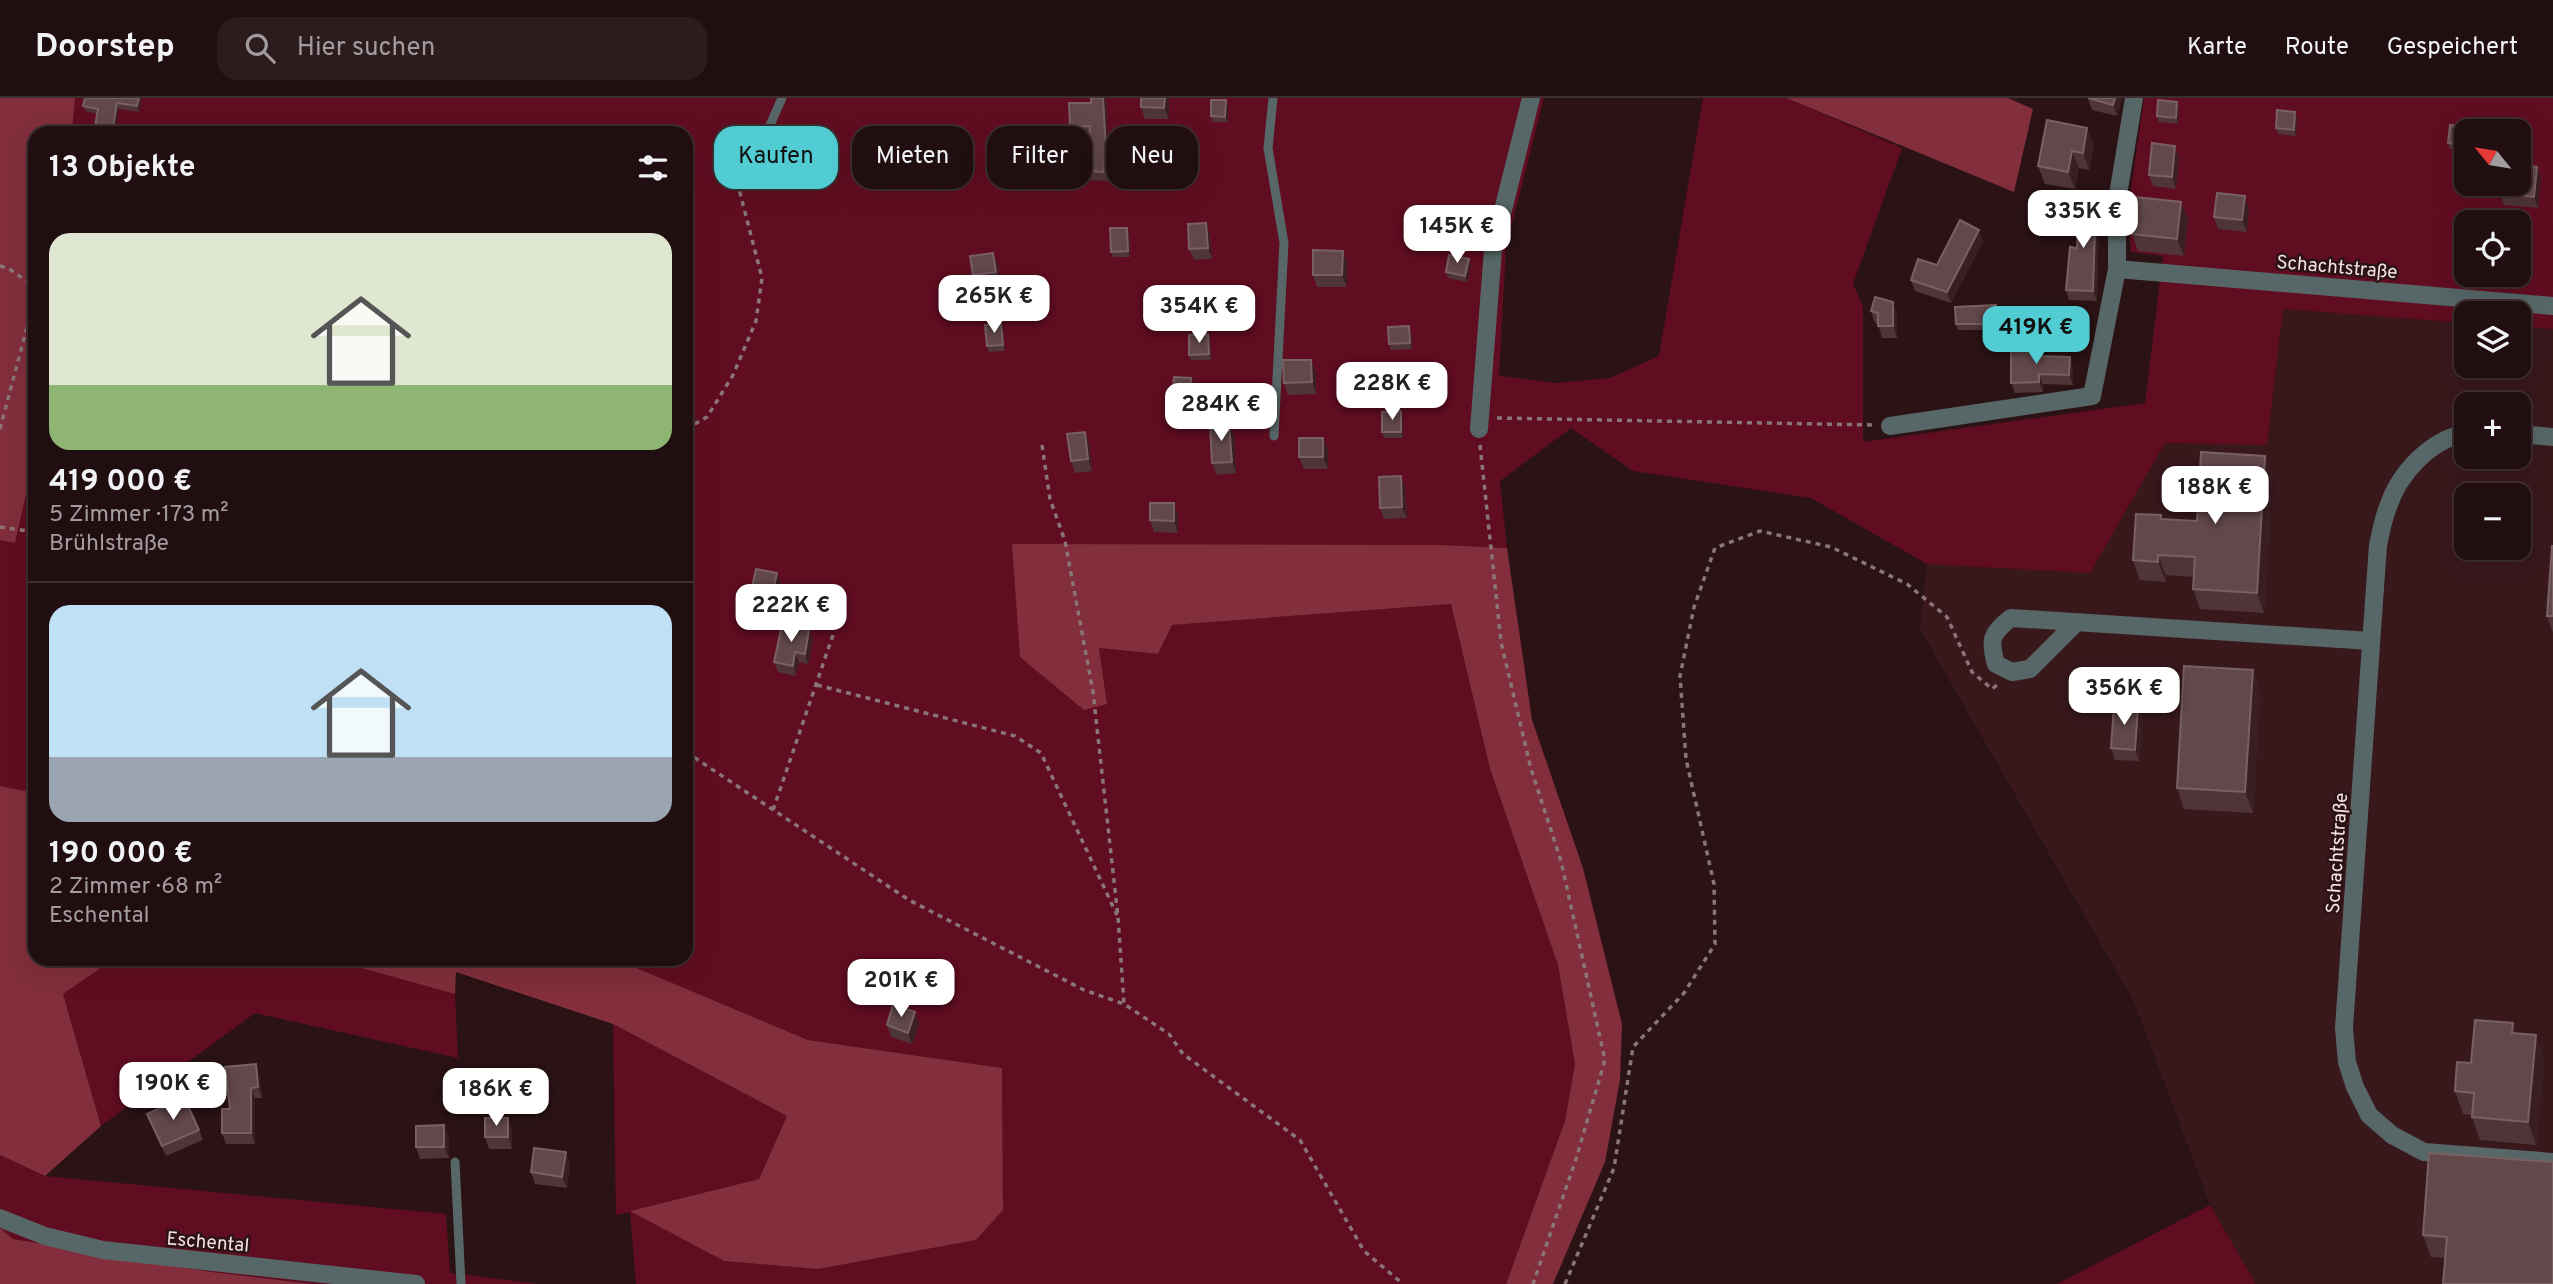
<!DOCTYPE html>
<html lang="de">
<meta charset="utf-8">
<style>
body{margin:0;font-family:Overpass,sans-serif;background:#2d1c1e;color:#f1f3f6;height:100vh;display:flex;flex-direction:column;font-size:26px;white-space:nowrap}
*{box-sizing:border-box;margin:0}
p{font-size:23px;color:#a29c9f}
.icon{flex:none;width:38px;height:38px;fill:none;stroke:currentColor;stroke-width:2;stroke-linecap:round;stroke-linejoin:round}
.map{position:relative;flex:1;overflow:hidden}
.side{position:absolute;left:28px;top:28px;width:665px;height:840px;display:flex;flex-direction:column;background:#200e10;border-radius:21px;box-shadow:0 7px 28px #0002,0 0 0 2px #3d2e30}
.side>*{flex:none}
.top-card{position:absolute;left:714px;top:28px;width:665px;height:63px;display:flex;gap:14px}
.needle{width:46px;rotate:300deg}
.controls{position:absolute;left:2454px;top:21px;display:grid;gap:14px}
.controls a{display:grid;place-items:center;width:77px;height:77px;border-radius:14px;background:#200e10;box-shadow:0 7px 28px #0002,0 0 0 2px #3d2e30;font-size:35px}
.price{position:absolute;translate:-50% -60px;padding:0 16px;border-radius:14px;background:#fff;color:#222;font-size:23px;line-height:46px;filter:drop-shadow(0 2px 4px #0008)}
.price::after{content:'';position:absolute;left:50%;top:42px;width:21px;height:16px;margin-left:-10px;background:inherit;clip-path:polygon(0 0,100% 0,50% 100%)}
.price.active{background:#51ccd2;color:#111}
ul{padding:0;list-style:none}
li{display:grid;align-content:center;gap:14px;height:371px;padding:0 21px}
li+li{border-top:2px solid #3d2e30}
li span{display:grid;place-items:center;height:217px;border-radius:21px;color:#555}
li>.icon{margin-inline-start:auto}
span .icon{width:126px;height:126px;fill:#fffc;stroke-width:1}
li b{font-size:30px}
h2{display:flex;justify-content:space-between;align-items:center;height:84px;padding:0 21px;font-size:30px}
.tag{padding:0 24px;border-radius:21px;background:#200e10;box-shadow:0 7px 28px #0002,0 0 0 2px #3d2e30;font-size:24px;line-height:63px}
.tag.active{background:#51ccd2;color:#111}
header{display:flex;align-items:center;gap:42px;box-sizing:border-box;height:98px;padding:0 35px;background:#200e10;border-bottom:2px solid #3d2e30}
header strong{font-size:33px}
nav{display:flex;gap:38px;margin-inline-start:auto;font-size:24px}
.search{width:490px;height:63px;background:#2d1c1e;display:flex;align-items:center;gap:18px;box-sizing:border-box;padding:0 24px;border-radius:21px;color:#a29c9f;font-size:26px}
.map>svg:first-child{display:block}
</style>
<header>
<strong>Doorstep</strong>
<div class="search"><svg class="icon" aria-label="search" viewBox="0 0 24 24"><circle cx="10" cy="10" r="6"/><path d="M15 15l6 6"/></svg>Hier suchen</div>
<nav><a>Karte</a><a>Route</a><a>Gespeichert</a></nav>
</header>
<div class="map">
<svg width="2553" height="1186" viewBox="0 0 2553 1186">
<rect width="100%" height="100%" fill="#2b1215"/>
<path fill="#39181c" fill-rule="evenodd" d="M2283,211L2466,225V268H2518V229L2553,231V1186H2256L2210,1107L2134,904L1920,531L1927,466L2090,475L2165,345L2267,347ZM2466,306H2518V359H2466ZM2466,397H2518V450H2466Z"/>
<g fill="#610d21" fill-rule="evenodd">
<path d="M75,0H1544L1506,150L1499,278L1557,285L1610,280L1659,258L1703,0H1786L1902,50L1853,186L1863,209V344L2145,305L2163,158L2131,154L2128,113L2144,0H2553V231L2518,229V215H2466V225L2283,211L2267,347L2165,345L2090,475L1927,466L1811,400L1633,373L1571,330L1500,383L1507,450L1441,447L1013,446L1107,606L1099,550L1158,556L1172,527L1451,506L1490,672L1558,867L1575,966L1565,1023L1506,1186H636L630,1114L616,1117L613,926L787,1018L759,1081L631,1113L724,1163L818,1171L976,1142L1003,1111L1002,970L808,942L615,861H686V35H72ZM2466,33H2518V86H2466ZM2466,124H2518V177H2466Z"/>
<path d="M35,357V695L0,688V442L15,445Z"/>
<path d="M114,861H329L455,896L458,960L255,915L101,1028L63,896Z"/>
<path d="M0,1057L45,1078L446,1116L450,1175L538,1186H312L212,1174L13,1141L0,1130Z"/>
<path d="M2210,1107L2256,1186H2057Z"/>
</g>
<g fill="#822e3c">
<path d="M0,0H75L72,35H35V357L15,445L0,442Z"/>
<path d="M1786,0H2008L2033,11L2014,94Z"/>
<path d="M1012,446L1441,447L1507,450L1532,622L1583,770L1622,926L1620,982L1605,1064L1553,1186H1506L1565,1023L1575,966L1558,867L1490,671L1451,506L1172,527L1158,556L1099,550L1107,606L1084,612L1020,559Z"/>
<path d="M0,688L35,695V861H114L63,896L101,1028L45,1078L0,1057Z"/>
<path d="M329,861H615L808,942L1002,970L1003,1112L976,1142L818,1171L724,1163L630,1113L759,1081L787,1018L613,926L456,874L455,896Z"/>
<path d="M0,1130L13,1141L212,1174L312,1186H0Z"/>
</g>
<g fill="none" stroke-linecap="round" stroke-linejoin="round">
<g stroke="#8a7577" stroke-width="3.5" stroke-dasharray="5 5" stroke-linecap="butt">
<path d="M0,168L8,170L35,189"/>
<path d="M1497,320L1874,327"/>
<path d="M0,331L35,199"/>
<path d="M686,331L707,319L733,277L756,223L762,180L739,91"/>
<path d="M1042,347L1050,401L1065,443L1093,594L1118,819L1124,906"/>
<path d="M1480,347L1501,544L1531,671L1561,763L1605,962L1576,1061L1533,1186"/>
<path d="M0,429L35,434"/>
<path d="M817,587L1015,638L1041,655L1117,817"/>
<path d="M686,654L909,802L1084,892L1124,906L1169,936L1183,956L1300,1042L1364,1153L1403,1186"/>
<path d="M773,712L834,534"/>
<path d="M1565,1186L1614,1070L1633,949L1684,895L1715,846L1714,786L1686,661L1680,578L1694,509L1715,450L1760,433L1831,449L1907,486L1947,519L1972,574L1992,591L1997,587"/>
</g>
<g stroke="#576767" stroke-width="9">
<path d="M1273,0L1268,50L1284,145L1274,338"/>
<path d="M736,80L767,34L782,0"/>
<path d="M455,1064L461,1186"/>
</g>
<g stroke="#576767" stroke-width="18">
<path d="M2117,171L2553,208"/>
<path d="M1890,328L2092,298L2117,171V103L2134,0"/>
<path d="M1479,331L1493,152L1531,0"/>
<path d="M2466,335C2430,342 2399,375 2388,409C2383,421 2381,434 2378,447L2344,930L2347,964L2355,989L2369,1017L2392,1037L2424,1054L2553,1064"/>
<path d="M2518,336L2553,339"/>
<path d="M2077,524L2030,571L2012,574L1996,566C1989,542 1991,535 2011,520L2371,543"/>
<path d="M0,1120L45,1138L103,1152L416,1186"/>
</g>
</g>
<g fill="#503538">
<path d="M85,0H142L139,14L119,11L97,16L86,13L83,8Z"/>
<path d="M1091,0H1105L1106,2L1109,60L1108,83L1090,82L1087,73L1089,38L1074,39L1070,29L1091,5Z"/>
<path d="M1169,0V21H1145L1141,9Z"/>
<path d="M2088,0H2121L2122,2L2117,18L2092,12Z"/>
<path d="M2177,4L2179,10L2178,26L2159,24L2157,18Z"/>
<path d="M1228,8V24H1213L1211,18Z"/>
<path d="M2295,14L2297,20L2296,38L2278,36L2276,30Z"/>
<path d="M2087,30L2094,47L2089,72L2079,70L2075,91L2045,86L2038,68Z"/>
<path d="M2466,33V52L2450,51L2448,45Z"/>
<path d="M2175,48L2179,59L2176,91L2153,88L2149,77Z"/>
<path d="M2541,81L2538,110L2504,107L2500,95Z"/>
<path d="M2096,103L2099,113L2097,203L2069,202L2066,192L2077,150Z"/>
<path d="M2181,104L2188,121L2184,158L2138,153L2132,136Z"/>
<path d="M2249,110L2247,134L2218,131L2214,119Z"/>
<path d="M1206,125L1210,137L1212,161L1194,162L1189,151Z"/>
<path d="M1129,136L1130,159H1113L1111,154Z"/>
<path d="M1983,143L1951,205L1915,193L1911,182Z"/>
<path d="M1343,153L1347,164V189H1317L1313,177Z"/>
<path d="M993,155L998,167L1000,185L977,189L973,177Z"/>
<path d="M1471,167L1467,184L1448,180L1446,174Z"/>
<path d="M1996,207L1998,213V232H1958L1956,226Z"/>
<path d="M1871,213L1897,216V240H1882L1878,226L1875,225Z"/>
<path d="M1001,226L1003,232L1005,253L989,254L987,248Z"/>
<path d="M1411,234L1412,251L1391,252L1389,246Z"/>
<path d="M1208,236L1210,242L1211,262H1191L1189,257Z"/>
<path d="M2042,258L2073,269V287L2043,286V294L2015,295L2011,285Z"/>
<path d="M1316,274V296L1288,297L1284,285Z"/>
<path d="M1191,280L1194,285L1192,306L1174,305L1172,299Z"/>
<path d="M1403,319V340H1384L1382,334Z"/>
<path d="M1234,337L1236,375L1217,377L1212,365Z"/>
<path d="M1089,345L1092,373L1075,375L1071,363Z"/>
<path d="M1328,351V371H1304L1299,359Z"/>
<path d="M2265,358L2272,378L2264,515L2200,511L2193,491L2194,479L2166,477V484L2140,482L2133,462L2163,421L2197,423Z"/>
<path d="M1405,390L1407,420L1384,421L1380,410Z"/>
<path d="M1178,417V435L1154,434L1150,422Z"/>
<path d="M2553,448V535L2547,518Z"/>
<path d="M781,486L776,510L755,506L751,494Z"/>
<path d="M813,542L808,566L799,564L796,578L778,574L774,564Z"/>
<path d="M2260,593L2253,715L2184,711L2177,690Z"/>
<path d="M2138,609L2143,620L2139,663L2115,662L2111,650Z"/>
<path d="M919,926L912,946L891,939L887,927Z"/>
<path d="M2517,935L2544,960L2536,1047L2480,1042L2472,1019V1017L2463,1016L2455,993L2471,965Z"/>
<path d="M256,966L259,976L262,1000H255V1046H226L222,1035L230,1011Z"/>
<path d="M147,1016L199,1032L203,1042L166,1058Z"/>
<path d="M508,1020L512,1032V1051H489L485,1039Z"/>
<path d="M449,1039V1060L420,1061L416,1049Z"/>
<path d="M2553,1064L2445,1160L2431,1159L2423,1137Z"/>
<path d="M570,1065L567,1090L535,1086L531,1074Z"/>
</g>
<g fill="#3a1f22">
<path d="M139,0H142L139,14L137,8Z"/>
<path d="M1103,0H1105L1106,2L1109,60L1108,83L1104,74Z"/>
<path d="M1165,0H1169V21L1164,10Z"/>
<path d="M2115,0H2121L2122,2L2117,18L2113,7Z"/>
<path d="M1226,2L1228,8V24L1225,19Z"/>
<path d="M2177,4L2179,10L2178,26L2176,20Z"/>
<path d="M117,5L119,11L115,35H112Z"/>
<path d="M2295,14L2297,20L2296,38L2294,32Z"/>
<path d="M2087,30L2094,47L2089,72L2083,55Z"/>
<path d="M2175,48L2179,59L2176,91L2172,79Z"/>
<path d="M2072,53L2079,70L2075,91L2068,74Z"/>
<path d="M2537,69L2541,81L2538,110L2534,99Z"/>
<path d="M2245,98L2249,110L2247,134L2242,122Z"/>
<path d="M2096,103L2099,113L2097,203L2093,193Z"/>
<path d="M2181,104L2188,121L2184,158L2177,141Z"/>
<path d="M1206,125L1210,137L1212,161L1208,150Z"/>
<path d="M1127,130L1129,136L1130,159L1128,153Z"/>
<path d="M1979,132L1983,143L1951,205L1947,194Z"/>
<path d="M1343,153L1347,164V189L1342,177Z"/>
<path d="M993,155L998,167L1000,185L996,174Z"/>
<path d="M1469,161L1471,167L1467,184L1465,178Z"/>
<path d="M1893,204L1897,216V240L1893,228Z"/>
<path d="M1996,207L1998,213V232L1996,226Z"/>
<path d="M1001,226L1003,232L1005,253L1003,247Z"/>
<path d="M1409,228L1411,234L1412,251L1410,245Z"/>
<path d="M1208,236L1210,242L1211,262L1209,256Z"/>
<path d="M2070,259L2073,269V287L2069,277Z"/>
<path d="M1311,262L1316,274V296L1312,284Z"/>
<path d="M2039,276L2043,286V294L2039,284Z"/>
<path d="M1191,280L1194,285L1192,306L1190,300Z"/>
<path d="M1401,313L1403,319V340L1401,334Z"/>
<path d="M1229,325L1234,337L1236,375L1232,364Z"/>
<path d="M1085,334L1089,345L1092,373L1088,361Z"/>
<path d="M1323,340L1328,351V371L1323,359Z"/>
<path d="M2265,358L2272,378L2264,515L2257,495Z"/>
<path d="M1401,378L1405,390L1407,420L1402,409Z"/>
<path d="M1174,405L1178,417V435L1174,423Z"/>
<path d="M2158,457L2166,477V484L2158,464Z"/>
<path d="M777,475L781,486L776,510L772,498Z"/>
<path d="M809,532L813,542L808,566L805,556Z"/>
<path d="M795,554L799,564L796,578L793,568Z"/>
<path d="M2253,572L2260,593L2253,715L2245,694Z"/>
<path d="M2138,609L2143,620L2139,663L2135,652Z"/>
<path d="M915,914L919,926L912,946L908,935Z"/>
<path d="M2513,925L2522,948L2512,935Z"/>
<path d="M2536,937L2544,960L2536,1047L2528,1024Z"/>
<path d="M256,966L259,976L262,1000L258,989Z"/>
<path d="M251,990L255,1000V1046L251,1035Z"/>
<path d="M508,1020L512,1032V1051L508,1039Z"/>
<path d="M444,1027L449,1039V1060L444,1049Z"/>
<path d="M566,1054L570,1065L567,1090L562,1079Z"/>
</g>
<g fill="#62484a" stroke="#796062" stroke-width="2">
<path d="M85,0H139L137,8L117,5L112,35H94L98,11L83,8Z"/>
<path d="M1091,0H1103L1106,51L1104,74L1087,73L1090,28L1070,29L1069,5H1091Z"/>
<path d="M1141,0H1165L1164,10L1141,9Z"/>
<path d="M2088,0H2115L2113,7Z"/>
<path d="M1211,2H1226L1225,19L1211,18Z"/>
<path d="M2158,2L2177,4L2176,20L2157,18Z"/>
<path d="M2277,12L2295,14L2294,32L2276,30Z"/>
<path d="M2047,22L2087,30L2083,55L2072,53L2068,74L2038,68Z"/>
<path d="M2450,27L2468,29V33H2466V47L2448,45Z"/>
<path d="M2152,45L2175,48L2172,79L2149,77Z"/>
<path d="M2518,67L2537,69L2534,99L2500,95L2501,86H2518Z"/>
<path d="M2217,95L2245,98L2242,122L2214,119Z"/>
<path d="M2135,99L2181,104L2177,141L2132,136Z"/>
<path d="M2079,102L2096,103L2093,193L2066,192L2070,149L2077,150Z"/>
<path d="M1960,122L1979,132L1947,194L1911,182L1918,161L1937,167Z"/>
<path d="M1206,125L1208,150L1189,151L1188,126Z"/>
<path d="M1110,130H1127L1128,153L1111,154Z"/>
<path d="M1313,152L1343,153L1342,177H1313Z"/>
<path d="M993,155L996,174L973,177L970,158Z"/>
<path d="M1449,157L1469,161L1465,178L1446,174Z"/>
<path d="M1875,199L1893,204V228H1878V215L1871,213Z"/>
<path d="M1996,207V226H1956L1955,209Z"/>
<path d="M1001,226L1003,247L987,248L985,227Z"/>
<path d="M1409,228L1410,245L1389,246L1388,229Z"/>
<path d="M1208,236L1209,256L1189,257V237Z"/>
<path d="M2011,251H2039V258L2070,259L2069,277L2039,276V284L2011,285Z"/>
<path d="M1283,262H1311L1312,284L1284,285Z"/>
<path d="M1174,279L1191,280L1190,300L1172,299Z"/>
<path d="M1401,313V334H1382V314Z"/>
<path d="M1229,325L1232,364L1212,365L1210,327Z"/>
<path d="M1085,334L1088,361L1071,363L1067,336Z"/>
<rect x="1299" y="340" width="24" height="19"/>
<path d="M2201,354L2265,358L2257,495L2193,491L2195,459L2158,457V464L2133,462L2136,416L2161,417V421L2197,423Z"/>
<path d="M1401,378L1402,409L1380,410L1379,379Z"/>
<path d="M1150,405H1174V423L1150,422Z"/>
<path d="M2552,448H2553V518H2547Z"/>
<path d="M756,471L777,475L772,498L751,494Z"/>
<path d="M782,527L809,532L805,556L795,554L793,568L774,564Z"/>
<path d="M2184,568L2253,572L2245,694L2177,690Z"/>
<path d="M2114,607L2138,609L2135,652L2111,650Z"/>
<path d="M893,907L915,914L908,935L887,927Z"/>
<path d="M2475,922L2513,925L2512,935L2536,937L2528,1024L2472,1019L2474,995L2455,993L2457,964L2471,965Z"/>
<path d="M256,966L258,989L251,990V1035H222V1011H230L225,969Z"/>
<path d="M184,999L199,1032L162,1048L147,1016Z"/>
<rect x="485" y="1020" width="23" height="19"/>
<path d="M444,1027V1049H416V1028Z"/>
<path d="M534,1050L566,1054L562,1079L531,1074Z"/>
<path d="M2429,1055L2553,1064V1186H2443L2447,1139L2423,1137Z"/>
</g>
<g text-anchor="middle" stroke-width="5" stroke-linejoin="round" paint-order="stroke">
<g font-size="19" fill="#f5e3e4" stroke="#2b1215">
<text transform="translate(2337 168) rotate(5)" y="7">Schachtstraße</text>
<text transform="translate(2336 755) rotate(-86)" y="7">Schachtstraße</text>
<text transform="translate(208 1143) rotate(5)" y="7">Eschental</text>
</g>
</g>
</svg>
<div class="controls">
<a><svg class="needle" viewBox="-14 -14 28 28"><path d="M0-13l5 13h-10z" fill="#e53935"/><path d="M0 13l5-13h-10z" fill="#a29c9f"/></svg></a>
<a><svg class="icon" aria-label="locate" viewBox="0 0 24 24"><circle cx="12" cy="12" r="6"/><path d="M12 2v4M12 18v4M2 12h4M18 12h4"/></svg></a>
<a><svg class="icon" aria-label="layers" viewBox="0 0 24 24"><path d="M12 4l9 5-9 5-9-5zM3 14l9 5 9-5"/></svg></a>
<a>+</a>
<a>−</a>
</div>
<b class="price" style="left:2083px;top:152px">335K €</b>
<b class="price" style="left:1457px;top:167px">145K €</b>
<b class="price" style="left:994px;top:237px">265K €</b>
<b class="price" style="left:1199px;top:247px">354K €</b>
<b class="price active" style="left:2036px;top:268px">419K €</b>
<b class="price" style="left:1392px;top:324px">228K €</b>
<b class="price" style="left:1221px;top:345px">284K €</b>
<b class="price" style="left:2215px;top:428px">188K €</b>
<b class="price" style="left:791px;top:546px">222K €</b>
<b class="price" style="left:2124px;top:629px">356K €</b>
<b class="price" style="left:901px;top:921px">201K €</b>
<b class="price" style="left:173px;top:1024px">190K €</b>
<b class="price" style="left:496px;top:1030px">186K €</b>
<div class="top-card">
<a class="tag active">Kaufen</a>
<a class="tag">Mieten</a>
<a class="tag">Filter</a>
<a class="tag">Neu</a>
</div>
<section class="side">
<h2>13 Objekte<svg class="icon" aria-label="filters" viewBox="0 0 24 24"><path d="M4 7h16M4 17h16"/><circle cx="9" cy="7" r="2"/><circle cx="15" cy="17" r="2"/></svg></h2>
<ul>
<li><span style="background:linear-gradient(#dfe7d0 70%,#8fb573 0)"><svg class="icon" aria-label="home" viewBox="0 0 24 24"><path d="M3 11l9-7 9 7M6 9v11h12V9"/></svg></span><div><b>419 000 €</b><p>5 Zimmer · 173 m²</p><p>Brühlstraße</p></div></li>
<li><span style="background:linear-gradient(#bfe0f5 70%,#9aa5b1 0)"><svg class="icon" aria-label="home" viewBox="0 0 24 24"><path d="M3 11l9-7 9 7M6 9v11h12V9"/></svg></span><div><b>190 000 €</b><p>2 Zimmer · 68 m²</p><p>Eschental</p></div></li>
</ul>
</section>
</div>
